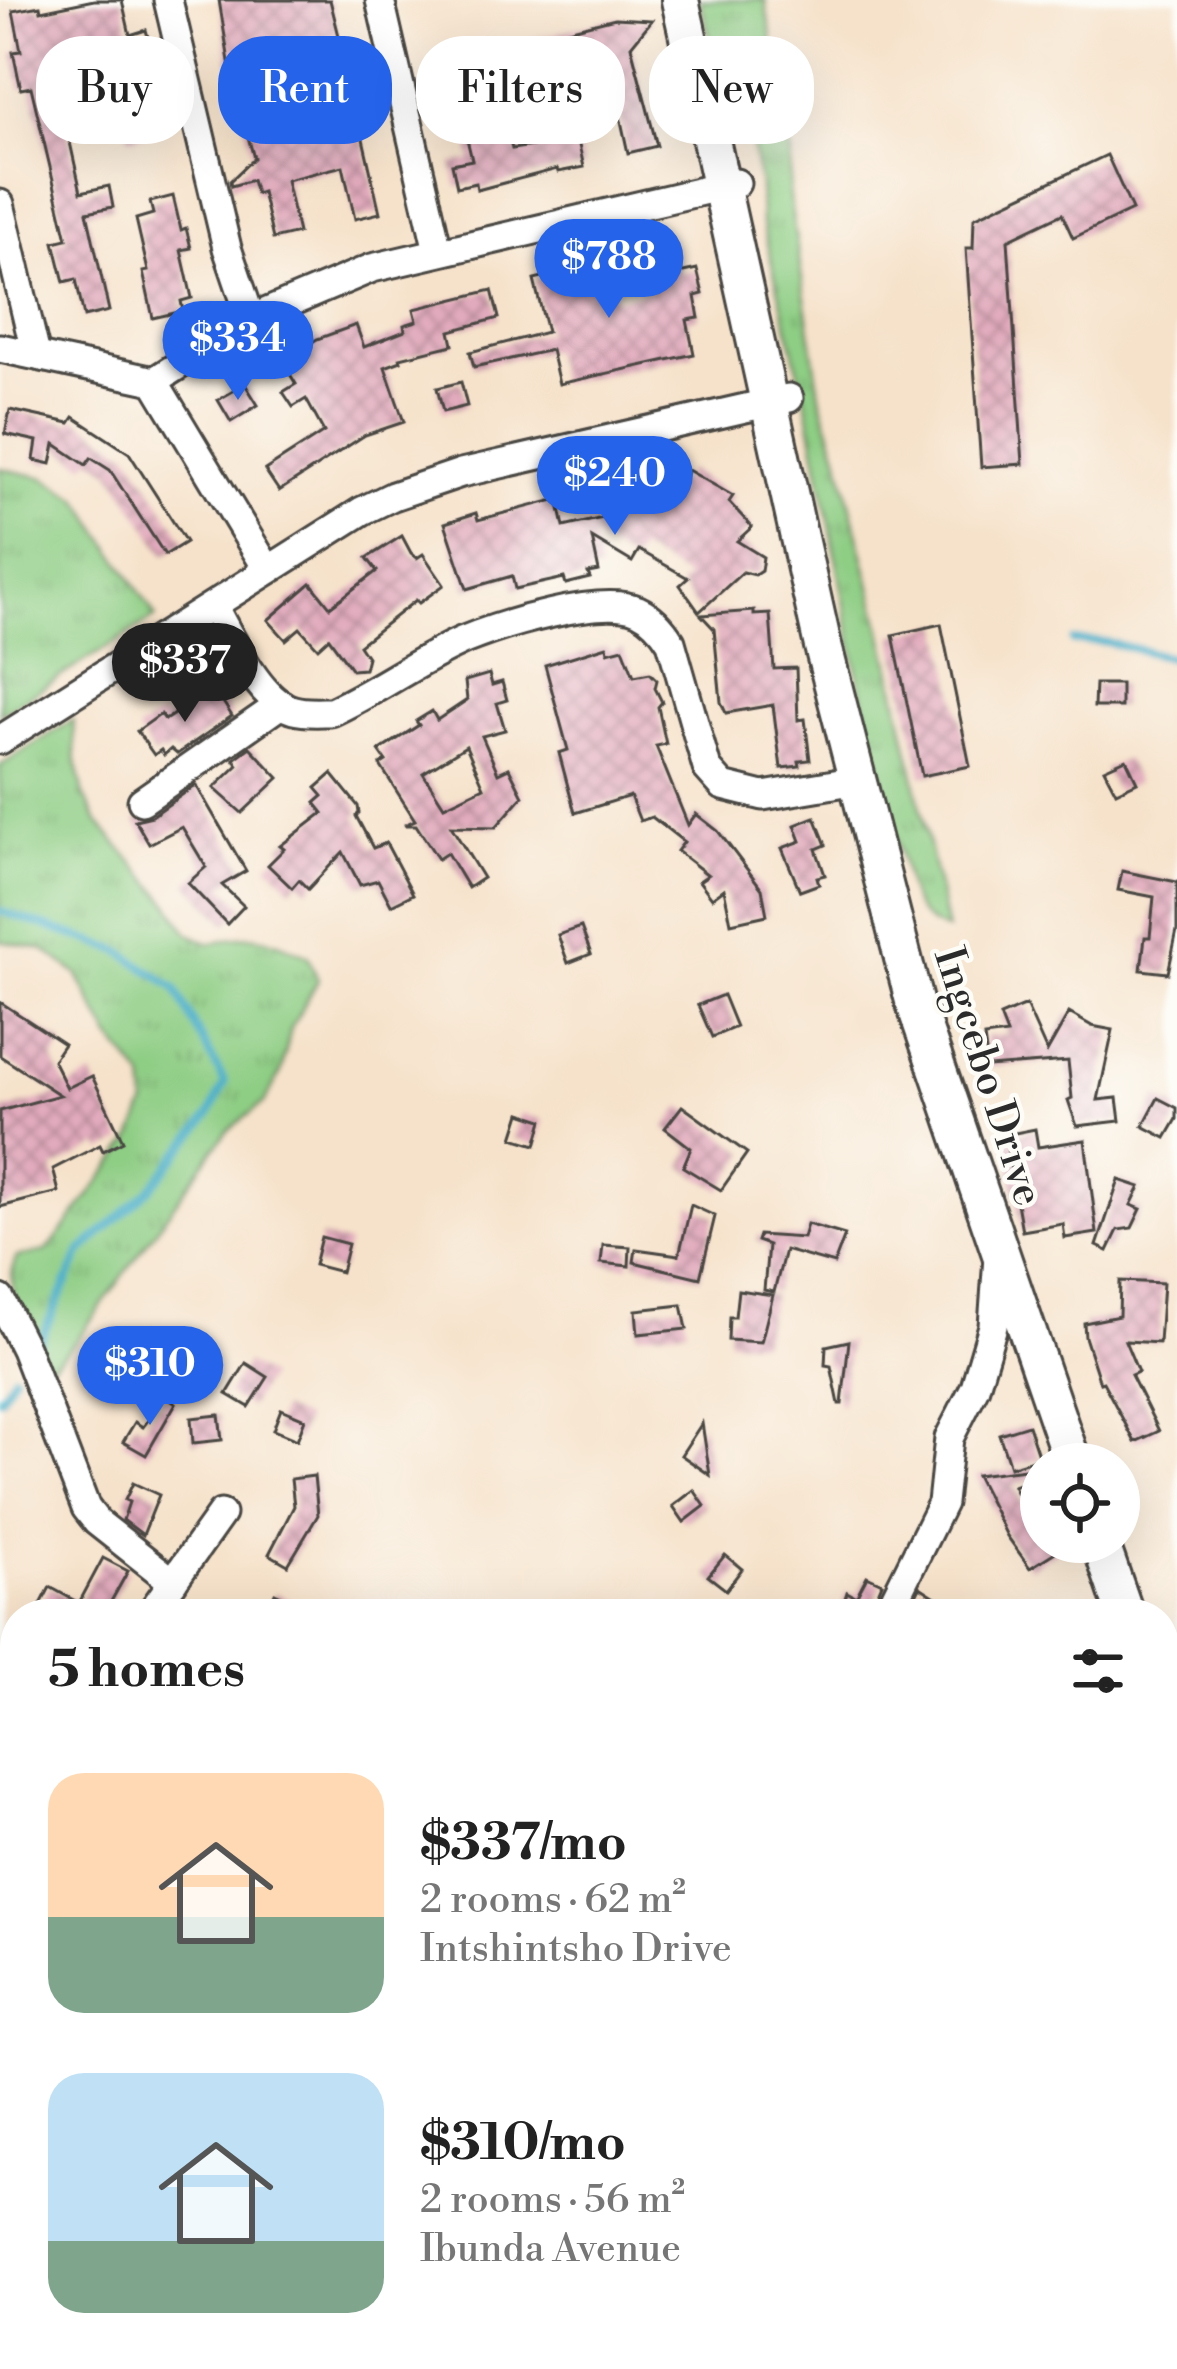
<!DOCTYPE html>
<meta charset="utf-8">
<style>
body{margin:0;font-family:"Libre Bodoni",serif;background:#f2f2f2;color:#222;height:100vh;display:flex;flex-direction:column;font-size:45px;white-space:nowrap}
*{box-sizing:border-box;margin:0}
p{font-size:39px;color:#767676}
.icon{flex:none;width:66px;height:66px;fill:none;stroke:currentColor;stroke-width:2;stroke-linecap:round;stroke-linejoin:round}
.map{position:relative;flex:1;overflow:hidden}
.side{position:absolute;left:0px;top:1599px;width:1179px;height:771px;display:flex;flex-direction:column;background:#fff;border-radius:48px 48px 0 0;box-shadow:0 12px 48px #0002}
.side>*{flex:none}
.top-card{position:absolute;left:36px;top:36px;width:1107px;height:108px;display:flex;gap:24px}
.buttons{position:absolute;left:1020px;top:1443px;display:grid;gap:24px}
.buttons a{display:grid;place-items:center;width:120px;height:120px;border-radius:50%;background:#fff;box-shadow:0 12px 48px #0002;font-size:60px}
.price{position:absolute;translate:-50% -102px;padding:0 27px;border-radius:42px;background:#2563eb;color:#fff;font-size:39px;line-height:78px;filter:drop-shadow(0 3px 6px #0008)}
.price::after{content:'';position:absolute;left:50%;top:72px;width:36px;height:27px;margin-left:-18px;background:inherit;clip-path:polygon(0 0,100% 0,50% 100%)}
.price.selected{background:#222;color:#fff}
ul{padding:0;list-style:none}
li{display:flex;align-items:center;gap:36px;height:300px;padding:0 48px}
li span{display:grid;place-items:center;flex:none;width:336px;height:240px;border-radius:36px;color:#555}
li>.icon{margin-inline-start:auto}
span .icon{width:144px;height:144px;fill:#fffc;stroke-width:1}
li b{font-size:51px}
h2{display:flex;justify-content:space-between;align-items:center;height:144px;padding:0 48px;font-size:51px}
.chip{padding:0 42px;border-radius:48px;background:#fff;box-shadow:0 12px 48px #0002;font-size:42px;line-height:108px}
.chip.selected{background:#2563eb;color:#fff}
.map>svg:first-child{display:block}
</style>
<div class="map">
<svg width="1177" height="2369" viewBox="0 0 1177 2369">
<defs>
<pattern id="grass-tufts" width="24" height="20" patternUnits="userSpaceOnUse" patternTransform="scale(3)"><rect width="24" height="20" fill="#8ecd84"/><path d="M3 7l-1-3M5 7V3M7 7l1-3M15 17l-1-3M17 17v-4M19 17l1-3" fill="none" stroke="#7bb072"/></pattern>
<pattern id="building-cross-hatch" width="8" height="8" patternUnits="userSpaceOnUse" patternTransform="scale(3)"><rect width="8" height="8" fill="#e2abbd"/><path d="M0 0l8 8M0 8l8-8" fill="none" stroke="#b78b9a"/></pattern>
</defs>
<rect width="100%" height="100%" fill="#fdfcf7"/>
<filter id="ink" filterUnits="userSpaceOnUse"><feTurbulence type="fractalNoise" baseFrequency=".00833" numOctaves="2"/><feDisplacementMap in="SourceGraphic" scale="24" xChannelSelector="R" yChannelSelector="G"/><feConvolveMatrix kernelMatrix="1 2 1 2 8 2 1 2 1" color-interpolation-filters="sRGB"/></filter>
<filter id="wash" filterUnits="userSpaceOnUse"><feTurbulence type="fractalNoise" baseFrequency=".004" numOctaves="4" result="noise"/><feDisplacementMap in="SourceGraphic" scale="48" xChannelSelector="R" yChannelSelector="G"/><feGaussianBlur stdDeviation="2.7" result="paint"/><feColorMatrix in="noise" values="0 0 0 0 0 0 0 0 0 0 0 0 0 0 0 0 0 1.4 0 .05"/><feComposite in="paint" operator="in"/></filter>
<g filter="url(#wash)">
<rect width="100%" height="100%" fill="#f6e2ca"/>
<g fill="url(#grass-tufts)" stroke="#5c7c58" stroke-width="3">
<path d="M700,0H765L791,154L789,196L821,401L838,454L890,663L947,930C925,923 916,913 909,891L861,690L807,405L761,220L760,185L752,146L721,82Z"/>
<path d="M0,468L45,478L79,499L156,617L0,714Z"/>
<path d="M73,720L76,761L84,795L96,820L168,902L188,933L210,944C256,929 265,937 308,956L318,980L291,1028L281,1072L264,1103L227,1131L77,1340L47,1369C31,1339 0,1287 17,1257L46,1251L52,1245L132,1139L146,1104L144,1079L110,1037L77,974L43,949L0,941V766Z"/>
</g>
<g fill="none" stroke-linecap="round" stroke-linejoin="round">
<g stroke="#47adc7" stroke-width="8">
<path d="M1073,641L1106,642L1177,659"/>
<path d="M0,911L120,951L175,988L225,1083L209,1116L150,1189L81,1252L36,1349"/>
<path d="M0,1398L14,1375"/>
<path d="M0,2339L15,2347"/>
<path d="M29,2355L48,2369"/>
<path d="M193,2369L221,2355"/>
</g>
</g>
<g id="blocks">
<g fill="url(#building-cross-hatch)" fill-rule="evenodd">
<path d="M94,0H122L130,35L146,30L152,51L135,56L152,132L130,138L113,79L63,91L71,122L66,124L81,192L109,186L113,207L87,212L109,311L84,317L76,279L64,282L54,242L67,239L31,87L21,89L13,52L21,51L13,11L40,6L41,11Z"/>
<path d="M219,0H330L339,36L284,49L293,90L350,82L380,213L355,219L343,166L286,180L298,233L273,239L262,192L256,194L252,180L231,186L230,181L254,158L232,80Z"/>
<path d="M615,18L652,20L631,46L657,146L628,153L611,75L602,77L598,63L562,72L584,167L558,172L557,169L477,190L476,183L457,187L452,164L472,160L448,60L475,55L483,98L497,94L512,149L552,143L528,40Z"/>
<path d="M1107,155L1132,210L1073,238L1062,214L1008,240L1023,464L981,467L966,248H973L974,218Z"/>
<path d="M173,196L181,230L186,228L191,248L181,250L192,298L181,301L183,311L153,318L143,272L148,271L136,219L153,214L150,202Z"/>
<path d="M673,246L679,273L697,269L703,294L695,296L699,318L687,320L694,354L559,384L551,350L474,367L470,352L547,332L534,280L608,262L616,299L651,290L643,253Z"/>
<path d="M492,290L499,318L450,331L453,345L400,358L401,361L385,367L404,422L365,435L279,491L265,470L324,432L306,399L293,407L283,392L296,384L282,361L317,339L356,325L364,347L405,331L404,325L417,321L414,309Z"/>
<path d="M461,382L467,406L443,412L437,388Z"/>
<path d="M245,384L258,405L231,422L218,400Z"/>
<path d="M10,410L70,423L74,417L129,453L186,542L165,555L110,470L91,458L86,465L55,444L51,464L34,460L37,441L5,434Z"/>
<path d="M654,447L657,469L680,484L688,470L733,496L729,502L752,527L737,541L763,557L761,571L755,575L743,572L699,612L680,585L688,578L639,550L632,562L592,538L599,571L588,573L590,578L566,584L564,578L515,589L512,576L467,589L445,523L476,513L478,520L558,499L564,527L603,518L626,489L629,491Z"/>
<path d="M402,536L411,553L417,558L423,554L444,585L419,603L416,600L359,645L367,657L364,669L352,670L329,638L318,648L300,628L286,640L268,620L311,583L330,607L377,571L367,558Z"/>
<path d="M754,611V615L770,614L774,669L796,668L798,720L805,719L810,760L799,761L800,766L781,768L773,705L726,713L721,702L714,629L701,615Z"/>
<path d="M941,624L970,766L922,776L893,635Z"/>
<path d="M607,646L608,652L623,648L634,676L650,673L657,680L655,688L662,702L658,707L666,744L656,746L688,825L696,814L718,831L762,889L767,915L731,923L724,889L712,898L699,881L708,875L677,851L684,842L652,817L640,821L630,796L575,813L559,753L568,750L545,665Z"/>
<path d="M489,674L492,685L502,682L507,700L497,703L505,730L482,736L498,773L509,768L523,796L496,827L451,826L483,878L468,888L447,853L438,859L416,825H404L415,820L380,765L386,761L379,751L419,725L416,721L432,711L437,720L467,700L465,681ZM466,746L484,787L444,806L423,773Z"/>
<path d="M1095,684H1121V707H1094Z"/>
<path d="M214,688L232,716L177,754L171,749L164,755L161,750L154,755L137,731L161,714L165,720Z"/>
<path d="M250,747L279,778L242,813L214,788L238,765L234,759Z"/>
<path d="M1126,759L1137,782L1116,792L1104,769Z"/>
<path d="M332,774L358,806L359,813L356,816L373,848L386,843L413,894L391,905L378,880L360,885L343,852L308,889L299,880L292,888L268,865L284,849L280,846L323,813L315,803L323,796L316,788Z"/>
<path d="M196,785L246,871L222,885L244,906L227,924L188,883L206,867L182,827L149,844L135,820L152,816Z"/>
<path d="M815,817L826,845L816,849L825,875L817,877L819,884L800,891L782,848L801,841L795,825Z"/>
<path d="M1122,871L1177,882V930L1168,973L1141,970L1145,937H1150L1154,897L1118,890Z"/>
<path d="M581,927L591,954L568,963L558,935Z"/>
<path d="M723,995L736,1027L712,1037L698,1005Z"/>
<path d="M0,1002L64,1044L53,1060L67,1088L92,1076L123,1141L103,1151L100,1145L53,1169L59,1192L0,1207V1111L60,1095L0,1056Z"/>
<path d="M1026,1005L1047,1052L1069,1013L1092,1026L1113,1030L1098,1100L1117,1098L1120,1121L1077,1126L1068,1100L1072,1098L1068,1061L988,1067L984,1037L1007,1034L1000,1016Z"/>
<path d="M1158,1098L1177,1108V1119L1166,1138L1143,1126Z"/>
<path d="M682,1106L747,1153L721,1190L683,1167L691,1148L665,1128Z"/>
<path d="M521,1113L543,1120L536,1145L513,1138Z"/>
<path d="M1035,1129L1038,1147L1085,1140L1097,1233L1065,1238L1063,1224L1022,1231L1005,1135Z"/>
<path d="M1119,1180L1140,1187L1131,1205L1141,1209L1132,1228L1118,1230L1108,1251L1097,1246Z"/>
<path d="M691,1205L715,1216L700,1278L634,1262L636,1249L679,1255Z"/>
<path d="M807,1224L845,1235L834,1264L785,1250L774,1292L764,1290L768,1245L757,1241L759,1235L803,1238Z"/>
<path d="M321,1237L348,1244L341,1272L314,1265Z"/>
<path d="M603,1245L630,1247L629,1266L601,1263Z"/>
<path d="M1120,1281L1163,1283L1159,1343L1125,1341L1138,1372L1131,1375L1159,1431L1135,1442L1103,1382L1100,1383L1085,1337L1084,1323L1119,1316Z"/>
<path d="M738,1290L773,1295L761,1342L728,1340L729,1317H735Z"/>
<path d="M682,1305L687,1329L638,1334L636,1310Z"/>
<path d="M849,1341L842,1404H839L831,1366L825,1365L826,1346Z"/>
<path d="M246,1363L268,1377L249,1407L227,1394Z"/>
<path d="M166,1396L176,1403L146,1455L123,1442L135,1422L143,1427Z"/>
<path d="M281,1409L305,1419L297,1440L273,1430Z"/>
<path d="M219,1415L222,1440L193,1443L191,1418Z"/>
<path d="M702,1423L710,1475L681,1455Z"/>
<path d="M1028,1425L1039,1458L1010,1467L999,1434Z"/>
<path d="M1041,1467V1476L1013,1486L1041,1542H1071L1030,1568L1007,1536L976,1475Z"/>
<path d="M314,1476L318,1515L288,1565L269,1554L294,1506L291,1479Z"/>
<path d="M133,1483L159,1495L143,1535L123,1520L129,1502L125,1500Z"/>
<path d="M694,1490L705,1506L684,1522L673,1506Z"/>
<path d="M725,1555L742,1569L726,1590L708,1576Z"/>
<path d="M103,1558L128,1571L104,1614H36L50,1587L79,1603Z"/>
<path d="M867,1576L882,1583L869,1614H840L847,1592L856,1597Z"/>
<path d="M920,1587L937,1598L935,1608L948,1614H907Z"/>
<path d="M275,1593L320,1614H265Z"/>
</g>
</g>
</g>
<g filter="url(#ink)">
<use href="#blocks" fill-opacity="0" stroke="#494643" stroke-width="3"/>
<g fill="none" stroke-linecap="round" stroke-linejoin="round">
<defs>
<g id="street">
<path d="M168,0L227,248L251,319"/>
<path d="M380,0L438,251"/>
<path d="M0,204L36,355"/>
<path d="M0,348L154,381L251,319L372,268L736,183"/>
<path d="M154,381L268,570"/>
<path d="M213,606C229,634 255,691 284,706C298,714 316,712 331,712C377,691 418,660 464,640C501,625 601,594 638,610C653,617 663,629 671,642L707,768L723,786L763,796L858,780"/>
<path d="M0,740L362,511L393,496L461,473L789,398"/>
<path d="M142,801L281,704"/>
<path d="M0,1299L25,1349L86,1508L97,1522L173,1582"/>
<path d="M150,1614L221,1514"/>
<path d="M887,1614L942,1503L949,1438L975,1387L993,1326L998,1257"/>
<path d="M1164,2271L1177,2268"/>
<path d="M109,2355L123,2369"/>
<path d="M272,2355L274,2369"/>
<path d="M78,2369L88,2355"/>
<path d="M526,2369L528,2355"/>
<path d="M791,2369L824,2355"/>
</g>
<g id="secondary">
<path d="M680,0L823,646L914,1001L1073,1464"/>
<path d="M1100,1542L1125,1614"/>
<path d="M1164,1726L1177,1764"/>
</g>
</defs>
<use href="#street" stroke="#494643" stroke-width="33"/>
<use href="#secondary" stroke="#494643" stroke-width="42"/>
<use href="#street" stroke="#fff" stroke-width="27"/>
<use href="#secondary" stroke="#fff" stroke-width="36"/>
</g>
</g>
<g text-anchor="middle" stroke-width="9" stroke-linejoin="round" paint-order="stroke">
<g font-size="42" fill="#2b2b2b" stroke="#fdfcf7">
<text transform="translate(990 1076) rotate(72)" y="15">Ingcebo Drive</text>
</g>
</g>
</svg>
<div class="buttons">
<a><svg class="icon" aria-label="locate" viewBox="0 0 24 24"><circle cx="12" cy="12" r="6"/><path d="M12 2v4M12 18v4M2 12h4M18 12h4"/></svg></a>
</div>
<b class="price" style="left:609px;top:321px">$788</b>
<b class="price" style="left:238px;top:403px">$334</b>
<b class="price" style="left:615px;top:538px">$240</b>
<b class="price selected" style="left:185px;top:725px">$337</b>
<b class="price" style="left:150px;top:1428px">$310</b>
<div class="top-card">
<a class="chip">Buy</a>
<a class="chip selected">Rent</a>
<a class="chip">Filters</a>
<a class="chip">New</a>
</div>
<section class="side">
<h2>5 homes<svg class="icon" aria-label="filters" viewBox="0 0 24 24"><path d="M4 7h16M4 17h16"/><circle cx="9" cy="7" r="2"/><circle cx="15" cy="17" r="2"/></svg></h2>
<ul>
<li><span style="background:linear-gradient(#ffd9b3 60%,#7fa58c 0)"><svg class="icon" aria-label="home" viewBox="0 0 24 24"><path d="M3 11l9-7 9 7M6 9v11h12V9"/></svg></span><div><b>$337/mo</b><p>2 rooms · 62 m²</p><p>Intshintsho Drive</p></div></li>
<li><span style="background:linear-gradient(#bfe0f5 70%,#7fa58c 0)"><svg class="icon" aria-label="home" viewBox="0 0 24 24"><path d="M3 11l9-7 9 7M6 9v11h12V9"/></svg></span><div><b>$310/mo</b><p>2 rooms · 56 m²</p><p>Ibunda Avenue</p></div></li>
</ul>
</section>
</div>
